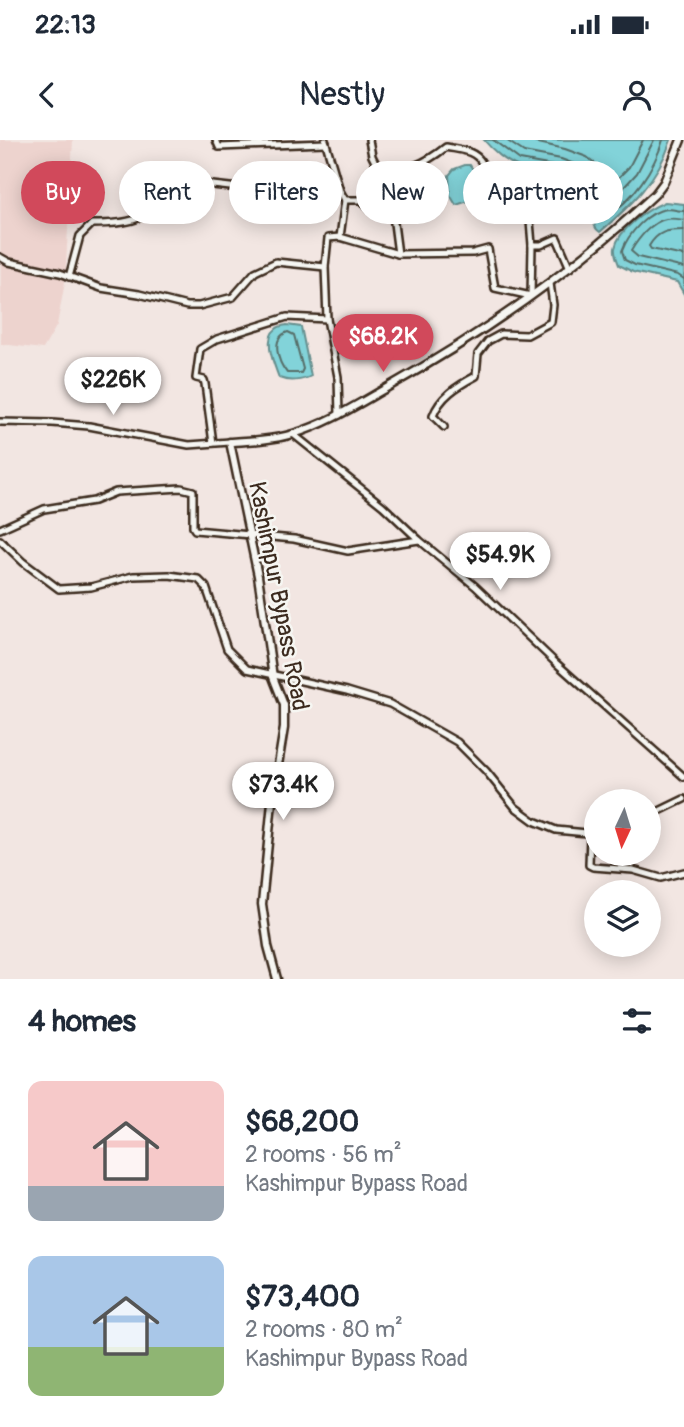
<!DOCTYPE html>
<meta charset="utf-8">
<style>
body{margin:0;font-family:Pangolin,sans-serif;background:#f2f2f3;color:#1f2937;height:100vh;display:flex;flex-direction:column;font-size:26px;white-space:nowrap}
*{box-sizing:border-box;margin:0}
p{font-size:23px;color:#747a83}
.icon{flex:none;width:38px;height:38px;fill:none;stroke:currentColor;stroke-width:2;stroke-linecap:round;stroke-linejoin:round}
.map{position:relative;height:839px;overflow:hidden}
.side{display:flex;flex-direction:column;background:#fff;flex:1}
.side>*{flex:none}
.hud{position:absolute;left:21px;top:21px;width:642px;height:63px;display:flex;gap:14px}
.needle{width:46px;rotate:184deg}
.fabs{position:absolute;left:584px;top:649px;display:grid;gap:14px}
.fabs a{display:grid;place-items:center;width:77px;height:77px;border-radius:50%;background:#fff;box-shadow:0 4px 18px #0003;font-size:35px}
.price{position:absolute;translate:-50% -60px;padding:0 16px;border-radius:24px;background:#fff;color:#222;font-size:23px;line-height:46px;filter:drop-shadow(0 2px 4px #0008)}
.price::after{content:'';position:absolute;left:50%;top:42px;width:21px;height:16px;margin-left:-10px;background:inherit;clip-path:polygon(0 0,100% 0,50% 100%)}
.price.on{background:#d1495b;color:#fff}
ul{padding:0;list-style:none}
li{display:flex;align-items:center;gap:21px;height:175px;padding:0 28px}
li span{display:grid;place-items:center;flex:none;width:196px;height:140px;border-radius:14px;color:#555}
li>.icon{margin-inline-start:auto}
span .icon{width:84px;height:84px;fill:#fffc;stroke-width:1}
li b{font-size:30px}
h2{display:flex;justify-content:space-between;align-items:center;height:84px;padding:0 28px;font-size:30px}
.chip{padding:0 24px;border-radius:32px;background:#fff;box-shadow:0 4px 18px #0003;font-size:24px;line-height:63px}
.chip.on{background:#d1495b;color:#fff}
.status{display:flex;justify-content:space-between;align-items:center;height:49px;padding:0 35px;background:#fff;direction:ltr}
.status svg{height:19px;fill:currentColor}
header{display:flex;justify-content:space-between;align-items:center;height:91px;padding:0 28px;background:#fff;font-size:32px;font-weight:600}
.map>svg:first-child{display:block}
</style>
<div class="status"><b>22:13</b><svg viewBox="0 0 49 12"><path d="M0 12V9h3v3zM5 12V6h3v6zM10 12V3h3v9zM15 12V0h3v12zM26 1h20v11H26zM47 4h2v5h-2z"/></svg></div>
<header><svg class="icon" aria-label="back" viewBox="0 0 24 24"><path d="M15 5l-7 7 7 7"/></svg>Nestly<svg class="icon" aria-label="person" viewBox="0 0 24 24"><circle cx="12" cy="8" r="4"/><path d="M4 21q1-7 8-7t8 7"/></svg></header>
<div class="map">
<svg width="684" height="839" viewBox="0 0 684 839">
<rect width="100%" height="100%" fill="#f2e6e2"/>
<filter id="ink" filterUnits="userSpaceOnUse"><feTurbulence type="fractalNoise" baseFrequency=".0143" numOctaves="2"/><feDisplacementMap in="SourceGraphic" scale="14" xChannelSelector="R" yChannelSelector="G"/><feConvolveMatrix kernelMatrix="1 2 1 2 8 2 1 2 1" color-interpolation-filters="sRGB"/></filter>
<g filter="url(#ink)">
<path fill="#edd3ce" d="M0,0H73L65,142L57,185L43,209L1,204Z"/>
<g fill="#82d3d9" stroke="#668f8e" stroke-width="2">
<path d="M484,0H671C658,40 630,66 600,92C587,83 600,74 596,62C595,57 582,46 578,42C563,29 537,33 519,27C506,22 492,10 484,0Z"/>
<path d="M465,25H470C477,35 483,48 475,59L456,65L450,55L449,35L454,29Z"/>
<path d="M665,62L684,64V154L677,142L633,132L619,125C617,119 614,113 615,108C619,88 648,69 665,62Z"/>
<path d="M287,185L301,187L311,236C302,241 289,242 279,238C275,226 262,199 276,189C279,186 283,186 287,185Z"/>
</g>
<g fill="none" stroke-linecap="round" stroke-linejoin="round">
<g stroke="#576e69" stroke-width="2">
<path d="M493,0L520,20L559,27L581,36L600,53L604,63L603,73L607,76C633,60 654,29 663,0"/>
<path d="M506,0L524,12L561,19L585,28L605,46L614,58L637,33L654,0"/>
<path d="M525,0L565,9L587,17L616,40L629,27L643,0"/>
<path d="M684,71C679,71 672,69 667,69C648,71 628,94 622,111L625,120L635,125L678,135L684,139"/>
<path d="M684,80C678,79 671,78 666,79C651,82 638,99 631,111L638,117L684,128"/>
<path d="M684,90C667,90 658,91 649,106L651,109L684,116"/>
<path d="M288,192L294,195L303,229L301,233H287C278,222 270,198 288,192Z"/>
</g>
<defs>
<g id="minor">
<path d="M216,0L219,7L326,3"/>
<path d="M325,0L340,51L345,60L340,97"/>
<path d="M345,60H361L372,71L392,68L398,114"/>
<path d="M532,105H541L557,98L570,128"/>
<path d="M0,117L9,122L60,133L101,148L139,154L187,166H199L233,157L255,132L276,122L325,127L328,98L340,97L398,114L473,113L488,109L495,148L531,156L532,105L529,69L517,74L494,73L482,23C475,10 460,10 446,7C422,26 410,29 380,32L372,16L369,0"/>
<path d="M325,127L327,179L338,237L339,275"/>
<path d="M69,137L80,96L92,84C127,84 148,82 168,51L204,44L256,50L340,51"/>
<path d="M0,282L52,283L89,286L189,305L230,302"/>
<path d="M444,287L433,276C440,257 457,246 476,236L478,214L488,201L501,194L527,195L551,182L553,165L550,143"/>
<path d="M293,294L383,366L419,400L475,446L556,523L684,637"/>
<path d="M213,303L205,244L204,240L196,238L200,209L217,199L287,177L327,179"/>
<path d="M0,389L44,369L94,361L116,352L181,348L193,351V387L195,390L294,399L348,411L419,400"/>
<path d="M0,400L23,422L59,449L91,447L133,436L169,435L198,439L206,447L227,509L247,529L347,551L390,564L457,602L486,631L515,667L534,681L556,690L597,694"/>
<path d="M649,676L684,659"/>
<path d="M590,694L589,725L593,727L633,730L661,738L684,732"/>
</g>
<path id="major" d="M277,839L268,806L262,764L272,662L284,588V565L273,537L258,436L230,302C250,301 273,300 293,294C327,284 358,264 388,247C484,193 575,130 655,54L664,42L681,0"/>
</defs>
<use href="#minor" stroke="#3b2a1e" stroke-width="10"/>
<use href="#major" stroke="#3b2a1e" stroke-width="11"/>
<use href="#minor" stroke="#f6f6f2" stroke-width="5"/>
<use href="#major" stroke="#f6f6f2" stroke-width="6"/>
</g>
</g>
<g text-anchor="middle" stroke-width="5" stroke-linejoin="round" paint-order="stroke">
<g font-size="24" fill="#3b2a1e" stroke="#f6f6f2">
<text transform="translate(279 456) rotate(79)" y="8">Kashimpur Bypass Road</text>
</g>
</g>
</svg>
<div class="fabs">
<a><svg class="needle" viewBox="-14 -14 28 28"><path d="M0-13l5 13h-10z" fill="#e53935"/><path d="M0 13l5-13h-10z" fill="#747a83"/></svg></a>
<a><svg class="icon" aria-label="layers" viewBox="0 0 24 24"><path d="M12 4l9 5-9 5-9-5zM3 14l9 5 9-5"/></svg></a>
</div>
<b class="price on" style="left:383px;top:234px">$68.2K</b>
<b class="price" style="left:113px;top:277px">$226K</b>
<b class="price" style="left:500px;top:452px">$54.9K</b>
<b class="price" style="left:283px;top:682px">$73.4K</b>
<div class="hud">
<a class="chip on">Buy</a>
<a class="chip">Rent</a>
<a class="chip">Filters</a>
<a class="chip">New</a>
<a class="chip">Apartment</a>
</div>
</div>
<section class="side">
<h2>4 homes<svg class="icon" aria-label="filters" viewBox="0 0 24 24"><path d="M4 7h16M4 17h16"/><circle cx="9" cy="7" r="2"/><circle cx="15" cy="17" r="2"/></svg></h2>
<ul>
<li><span style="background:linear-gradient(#f6c9c9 75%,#9aa5b1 0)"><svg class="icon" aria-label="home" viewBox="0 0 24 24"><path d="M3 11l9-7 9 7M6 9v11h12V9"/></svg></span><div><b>$68,200</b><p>2 rooms · 56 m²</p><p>Kashimpur Bypass Road</p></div></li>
<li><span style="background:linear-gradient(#a9c7e8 65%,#8fb573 0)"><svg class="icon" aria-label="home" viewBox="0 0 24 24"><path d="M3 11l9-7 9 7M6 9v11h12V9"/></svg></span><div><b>$73,400</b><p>2 rooms · 80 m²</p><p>Kashimpur Bypass Road</p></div></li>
</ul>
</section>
